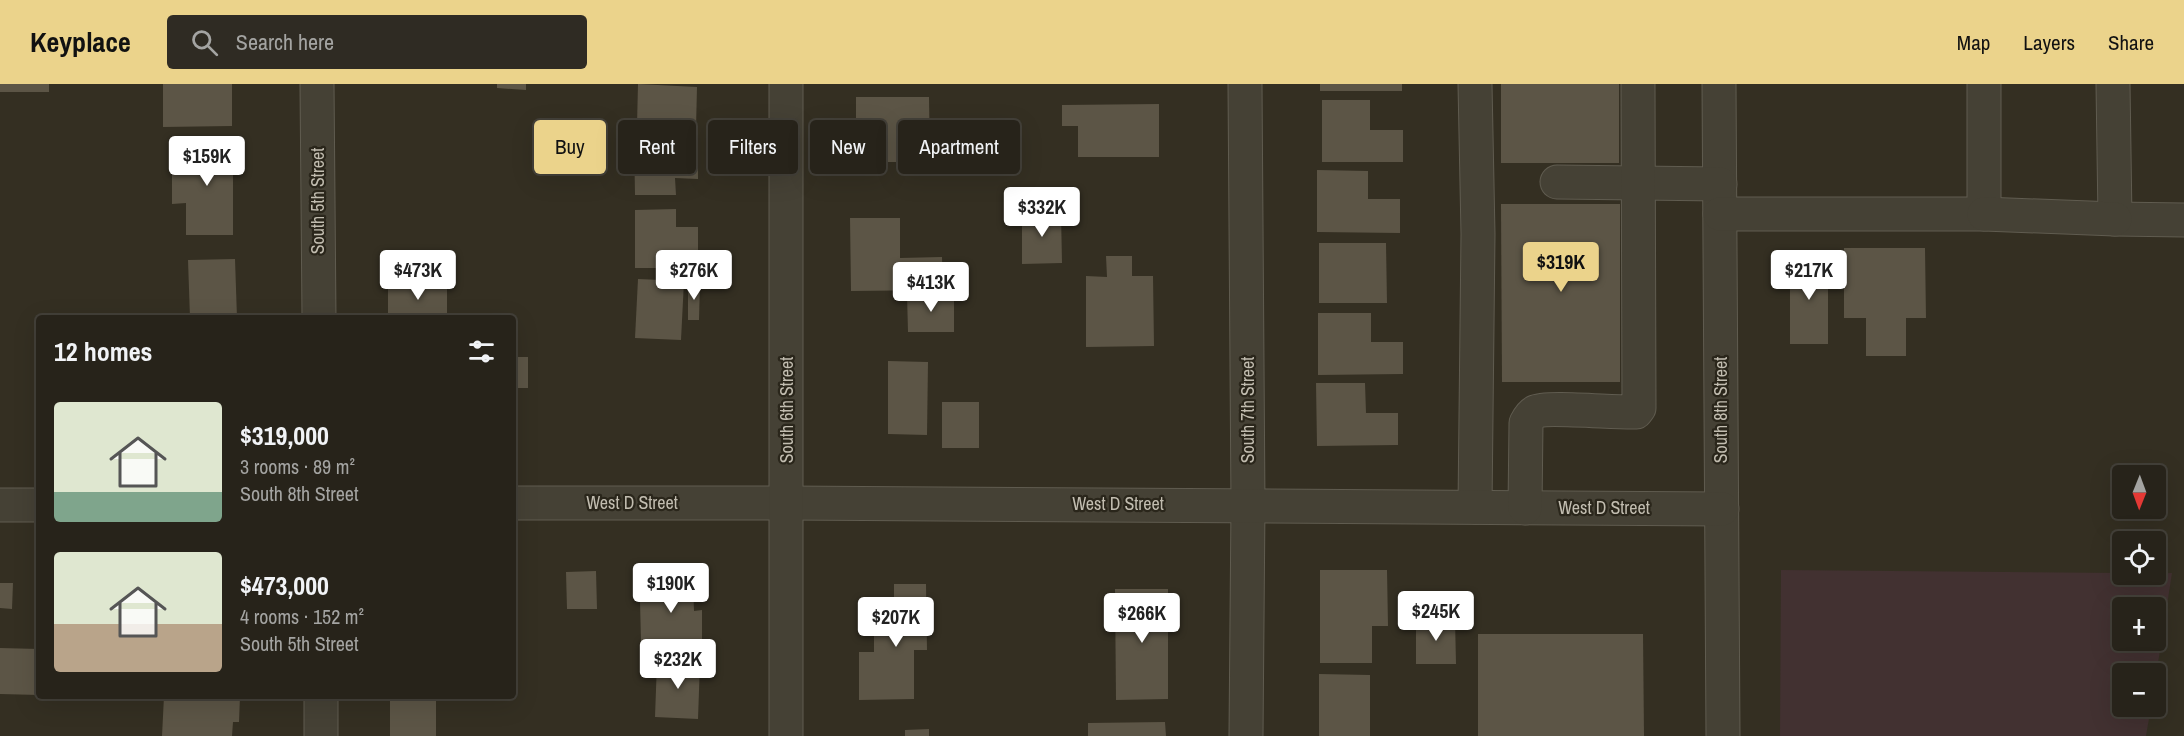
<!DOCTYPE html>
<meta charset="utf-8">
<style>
body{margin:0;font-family:"Archivo Narrow",sans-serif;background:#2f2b23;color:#f1f3f6;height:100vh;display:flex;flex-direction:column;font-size:22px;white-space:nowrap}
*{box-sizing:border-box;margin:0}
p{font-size:20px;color:#a4a4a2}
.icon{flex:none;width:33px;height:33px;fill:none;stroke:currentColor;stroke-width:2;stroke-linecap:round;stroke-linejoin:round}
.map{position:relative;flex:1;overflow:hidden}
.sheet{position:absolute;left:36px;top:231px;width:480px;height:384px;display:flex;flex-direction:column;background:#27231a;border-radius:6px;box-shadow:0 6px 24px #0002,0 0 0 2px #434039}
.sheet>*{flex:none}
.banner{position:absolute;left:534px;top:36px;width:570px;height:54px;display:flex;gap:12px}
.needle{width:39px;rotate:181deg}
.tools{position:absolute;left:2112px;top:381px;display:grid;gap:12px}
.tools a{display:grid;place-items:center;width:54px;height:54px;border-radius:6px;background:#27231a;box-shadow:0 6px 24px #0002,0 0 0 2px #434039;font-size:30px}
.price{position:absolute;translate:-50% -51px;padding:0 14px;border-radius:6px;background:#fff;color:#222;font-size:20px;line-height:39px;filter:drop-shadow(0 2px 3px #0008)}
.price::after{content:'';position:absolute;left:50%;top:36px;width:18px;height:14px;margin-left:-9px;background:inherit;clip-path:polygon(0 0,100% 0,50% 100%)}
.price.selected{background:#ebd38b;color:#111}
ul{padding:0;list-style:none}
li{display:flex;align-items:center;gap:18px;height:150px;padding:0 18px}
li span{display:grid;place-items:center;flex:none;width:168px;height:120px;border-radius:6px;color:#555}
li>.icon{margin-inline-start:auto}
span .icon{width:72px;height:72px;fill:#fffc;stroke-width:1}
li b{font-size:26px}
h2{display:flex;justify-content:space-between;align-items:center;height:72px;padding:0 18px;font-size:26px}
.chip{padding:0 21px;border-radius:6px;background:#27231a;box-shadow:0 6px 24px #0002,0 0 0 2px #434039;font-size:21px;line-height:54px}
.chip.selected{background:#ebd38b;color:#111}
header{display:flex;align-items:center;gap:36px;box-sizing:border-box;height:84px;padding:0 30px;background:#ebd38b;color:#111}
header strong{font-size:28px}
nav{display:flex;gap:33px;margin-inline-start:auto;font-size:21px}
.search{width:420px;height:54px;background:#2f2b23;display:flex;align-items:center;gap:15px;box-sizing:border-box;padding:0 21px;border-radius:6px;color:#a4a4a2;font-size:22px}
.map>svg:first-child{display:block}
</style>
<header>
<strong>Keyplace</strong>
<div class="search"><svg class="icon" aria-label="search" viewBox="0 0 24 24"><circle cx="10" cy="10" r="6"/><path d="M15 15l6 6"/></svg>Search here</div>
<nav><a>Map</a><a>Layers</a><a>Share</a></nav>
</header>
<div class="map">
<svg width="2184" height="652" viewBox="0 0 2184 652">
<rect width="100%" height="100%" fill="#342f22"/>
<path fill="#423131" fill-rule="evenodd" d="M1781,486L2122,489V490L2172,489L2156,592V590H2122V622L2151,623L2146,652H1780ZM2122,524H2156V556H2122Z"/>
<g fill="#5c5546">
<rect x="0" y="0" width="49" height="8"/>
<path d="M163,0H232V42L163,43Z"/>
<path d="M497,0H526V6L497,4Z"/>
<path d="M638,0L697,3L696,44L637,41Z"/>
<rect x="1320" y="0" width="82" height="7"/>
<rect x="1501" y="0" width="118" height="79"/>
<path d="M856,13H929L930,78H856Z"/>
<path d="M1322,16H1370V46H1403V78H1322Z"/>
<path d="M1159,20V73H1078V42H1062V21Z"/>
<path d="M698,53V95L675,94L676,111H635L634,54Z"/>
<path d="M187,54H233V151H186V119L172,120V90L186,89Z"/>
<path d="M1317,86L1368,87V115H1400V149L1317,148Z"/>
<path d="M1501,120H1620V298H1502Z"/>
<path d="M676,125V143H698V184H635V126Z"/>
<path d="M1022,129H1061L1062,179L1022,180Z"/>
<path d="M850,134H900V174L942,173L943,206L851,207Z"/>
<path d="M1319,159H1386L1387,219H1319Z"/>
<path d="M1844,164H1925L1926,234H1906V272H1866V234H1844Z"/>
<path d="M1106,172H1132V192H1153L1154,262L1086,263V192L1107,193Z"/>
<path d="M1828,174V260H1790V175Z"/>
<path d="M235,175L237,234H190L188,176Z"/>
<path d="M638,195L684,197L681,256L635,254Z"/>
<path d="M688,198H700L699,236H688Z"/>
<rect x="388" y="201" width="59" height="33"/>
<path d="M907,210H954V248H908Z"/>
<path d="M1318,229H1371V258H1403V290L1318,291Z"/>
<rect x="513" y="273" width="15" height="31"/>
<path d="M888,277L928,278L927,351L888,350Z"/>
<path d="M1316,299H1365L1366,329H1398V361L1317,362Z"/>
<rect x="942" y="318" width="37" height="46"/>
<path d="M1320,486H1387L1388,542H1372V579H1320Z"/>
<path d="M596,487L597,525H567L566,488Z"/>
<path d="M693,496L694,527L702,526V557L641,558L640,517L655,516V497Z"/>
<path d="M0,499H13L12,525L0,524Z"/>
<path d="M894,500H926L927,566H914V615L859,616V568H874V542H894Z"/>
<path d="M1115,505H1168V615L1116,616Z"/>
<path d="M1416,535H1455L1456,580H1416Z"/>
<path d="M1478,550H1643L1644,652H1478Z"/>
<path d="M0,564L39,565V611L0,610Z"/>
<path d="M657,578L700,579L698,635L655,633Z"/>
<path d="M1319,590L1370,591V652H1319Z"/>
<path d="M164,612H240L239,638H233L232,652H162Z"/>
<rect x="390" y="612" width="46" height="40"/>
<path d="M1165,638L1166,652H1088V639Z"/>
<path d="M929,645V652H905V646Z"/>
</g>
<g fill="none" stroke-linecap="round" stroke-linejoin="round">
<defs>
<g id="minor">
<path d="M317,0L319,234"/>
<path d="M1245,0L1248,421L1246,652"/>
<path d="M1475,0L1478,150L1475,423"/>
<path d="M1719,0L1723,652"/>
<path d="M2113,0L2115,135L2184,136"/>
<path d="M1557,98L1720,100"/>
<path d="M1720,130H1984V0"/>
<path d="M1984,130L2115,135"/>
<path d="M513,419H787L1722,425"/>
<path d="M0,421H39"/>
<path d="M1525,424L1526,339C1528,335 1531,330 1535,328C1547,322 1616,329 1636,328L1639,324L1638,0"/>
<path d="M321,612V652"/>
<path d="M786,652V0"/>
</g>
</defs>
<use href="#minor" stroke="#605c50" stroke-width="35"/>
<use href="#minor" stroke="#454135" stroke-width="33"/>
</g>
<g text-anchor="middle" stroke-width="4.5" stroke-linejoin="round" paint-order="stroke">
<g font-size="18" fill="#c2bdb0" stroke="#2a261b">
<text transform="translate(318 117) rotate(-90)" y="6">South 5th Street</text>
<text transform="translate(787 326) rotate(-90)" y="6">South 6th Street</text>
<text transform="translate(1248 326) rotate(-90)" y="6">South 7th Street</text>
<text transform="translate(1721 326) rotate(-90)" y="6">South 8th Street</text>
<text x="632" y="425">West D Street</text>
<text x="1118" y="426">West D Street</text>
<text x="1604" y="430">West D Street</text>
</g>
</g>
</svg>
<div class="tools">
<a><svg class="needle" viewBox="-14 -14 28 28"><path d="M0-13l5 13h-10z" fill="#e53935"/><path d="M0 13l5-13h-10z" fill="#a4a4a2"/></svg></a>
<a><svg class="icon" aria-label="locate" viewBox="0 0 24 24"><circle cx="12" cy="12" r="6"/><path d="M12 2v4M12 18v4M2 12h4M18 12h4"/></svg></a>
<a>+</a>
<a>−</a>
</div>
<b class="price" style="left:207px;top:103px">$159K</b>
<b class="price" style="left:1042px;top:154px">$332K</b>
<b class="price selected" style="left:1561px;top:209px">$319K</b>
<b class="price" style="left:418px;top:217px">$473K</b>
<b class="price" style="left:694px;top:217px">$276K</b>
<b class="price" style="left:1809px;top:217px">$217K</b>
<b class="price" style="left:931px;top:229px">$413K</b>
<b class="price" style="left:671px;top:530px">$190K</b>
<b class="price" style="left:1436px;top:558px">$245K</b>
<b class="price" style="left:1142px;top:560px">$266K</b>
<b class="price" style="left:896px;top:564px">$207K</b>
<b class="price" style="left:678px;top:606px">$232K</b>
<div class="banner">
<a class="chip selected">Buy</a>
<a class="chip">Rent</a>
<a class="chip">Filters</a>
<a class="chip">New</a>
<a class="chip">Apartment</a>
</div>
<section class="sheet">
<h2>12 homes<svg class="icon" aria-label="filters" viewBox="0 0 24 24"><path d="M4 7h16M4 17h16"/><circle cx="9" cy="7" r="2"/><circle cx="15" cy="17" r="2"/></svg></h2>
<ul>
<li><span style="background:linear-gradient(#dfe7d0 75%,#7fa58c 0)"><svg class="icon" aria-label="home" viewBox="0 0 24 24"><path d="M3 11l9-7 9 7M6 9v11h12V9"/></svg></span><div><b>$319,000</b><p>3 rooms · 89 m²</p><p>South 8th Street</p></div></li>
<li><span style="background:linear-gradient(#dfe7d0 60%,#b9a48a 0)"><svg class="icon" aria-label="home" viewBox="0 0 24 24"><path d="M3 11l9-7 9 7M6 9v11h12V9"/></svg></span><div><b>$473,000</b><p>4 rooms · 152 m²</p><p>South 5th Street</p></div></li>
</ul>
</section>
</div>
